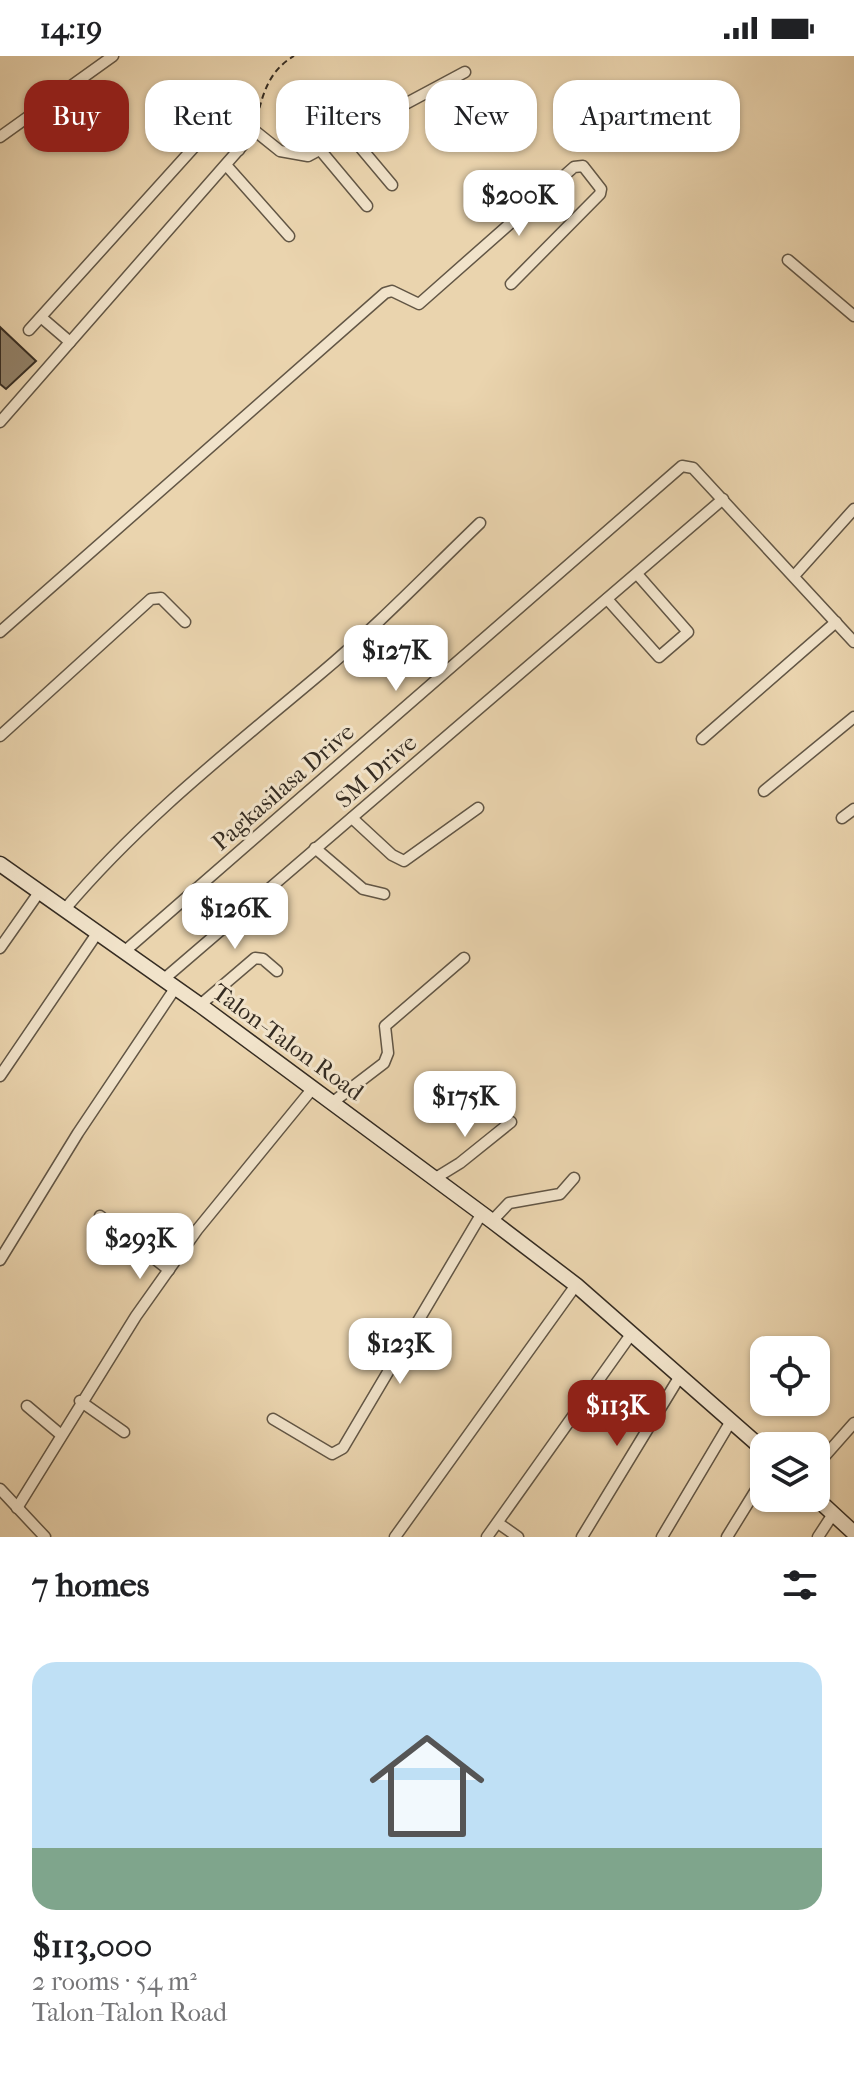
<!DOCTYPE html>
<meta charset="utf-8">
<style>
body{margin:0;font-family:"IM FELL French Canon",serif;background:#f6f6f6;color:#202124;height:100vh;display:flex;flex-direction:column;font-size:30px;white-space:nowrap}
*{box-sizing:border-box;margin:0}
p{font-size:26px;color:#757577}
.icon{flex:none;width:44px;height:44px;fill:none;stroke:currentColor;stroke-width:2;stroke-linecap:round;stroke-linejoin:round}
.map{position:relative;height:1481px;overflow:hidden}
.details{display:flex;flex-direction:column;background:#fff;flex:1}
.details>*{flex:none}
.top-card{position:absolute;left:24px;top:24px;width:806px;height:72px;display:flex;gap:16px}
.controls{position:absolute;left:750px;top:1280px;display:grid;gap:16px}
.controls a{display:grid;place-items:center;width:80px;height:80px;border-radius:16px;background:#fff;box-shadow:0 2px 6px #0004;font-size:40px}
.price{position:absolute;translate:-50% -68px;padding:0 18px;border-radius:16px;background:#fff;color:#222;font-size:26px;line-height:52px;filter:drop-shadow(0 2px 4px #0008)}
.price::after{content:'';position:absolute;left:50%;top:48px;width:24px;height:18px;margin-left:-12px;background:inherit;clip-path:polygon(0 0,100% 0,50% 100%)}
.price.active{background:#8f2418;color:#fff}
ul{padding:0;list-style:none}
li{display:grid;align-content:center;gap:16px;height:424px;padding:0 32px}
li+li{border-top:2px solid #e0e0e0}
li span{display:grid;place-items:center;height:248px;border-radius:24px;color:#555}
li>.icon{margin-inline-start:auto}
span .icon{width:144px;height:144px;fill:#fffc;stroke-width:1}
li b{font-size:34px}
h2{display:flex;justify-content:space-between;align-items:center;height:96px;padding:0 32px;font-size:34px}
.chip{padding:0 28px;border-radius:24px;background:#fff;box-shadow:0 2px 6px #0004;font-size:28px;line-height:72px}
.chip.active{background:#8f2418;color:#fff}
.status{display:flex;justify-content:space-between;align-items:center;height:56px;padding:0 40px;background:#fff;direction:ltr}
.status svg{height:22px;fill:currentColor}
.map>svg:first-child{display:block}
</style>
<div class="status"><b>14:19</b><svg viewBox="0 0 49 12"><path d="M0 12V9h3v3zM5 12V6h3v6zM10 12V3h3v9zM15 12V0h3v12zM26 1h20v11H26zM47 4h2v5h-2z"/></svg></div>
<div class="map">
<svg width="854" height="1481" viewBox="0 0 854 1481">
<rect width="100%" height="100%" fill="#ead4ae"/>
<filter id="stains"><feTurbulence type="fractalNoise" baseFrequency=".0025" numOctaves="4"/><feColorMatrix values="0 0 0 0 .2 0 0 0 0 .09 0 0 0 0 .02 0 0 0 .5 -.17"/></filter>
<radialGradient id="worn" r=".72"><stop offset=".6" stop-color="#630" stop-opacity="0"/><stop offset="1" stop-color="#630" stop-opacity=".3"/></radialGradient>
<path fill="#93836b" stroke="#352c22" stroke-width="2" d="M0,271L36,305L6,333L0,328Z"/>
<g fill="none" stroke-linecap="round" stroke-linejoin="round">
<defs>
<g id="street">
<path d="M212,72L239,94"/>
<path d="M350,79L392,129"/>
<path d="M0,81L113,0"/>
<path d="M321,95L367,150"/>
<path d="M226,109L289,180"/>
<path d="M788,204L854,260"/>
<path d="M42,262L70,286"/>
<path d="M29,274L224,58"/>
<path d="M0,366L255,75L280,95L308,100L465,16"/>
<path d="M794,520L854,453"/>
<path d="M607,543L659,601L688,576L637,518"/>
<path d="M0,576L385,237L392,235L419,248L574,111L583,110L601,133L600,138L511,228"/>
<path d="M0,680L151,543L161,542L185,566"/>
<path d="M702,683L836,566"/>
<path d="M764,735L854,661"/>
<path d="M352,762L392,799L404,805L478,752"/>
<path d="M842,762L854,753"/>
<path d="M315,792L363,833L384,838"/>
<path d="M65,853C140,764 231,693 320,618C376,571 427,518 480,467"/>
<path d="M0,892L40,835"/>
<path d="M125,895L682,410L693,412L854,586"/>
<path d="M164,923L723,443"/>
<path d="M200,949L255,902L263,903L277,915"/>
<path d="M0,1020L98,876"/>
<path d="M333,1046L384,1007L388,997L385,970L464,902"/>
<path d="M434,1123L460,1107L511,1066"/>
<path d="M100,1160L169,1214"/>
<path d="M492,1165L509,1147L560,1138L574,1122"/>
<path d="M0,1204L78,1077L176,931"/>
<path d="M80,1345L124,1376"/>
<path d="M27,1350L60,1378"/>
<path d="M273,1363L332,1398L343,1392L482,1157"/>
<path d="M816,1410L854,1367"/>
<path d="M0,1433L45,1481"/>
<path d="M17,1452L136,1260L197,1174L313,1032"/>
<path d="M498,1467L518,1481"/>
<path d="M395,1481L576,1229"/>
<path d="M487,1481L632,1277"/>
<path d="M582,1481L680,1320"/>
<path d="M662,1481L731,1365"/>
<path d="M727,1481L764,1421"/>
<path d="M818,1481L833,1458"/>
</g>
<g id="secondary">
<path d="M0,808L200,949L492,1165L576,1229L764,1394"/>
<path d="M816,1442L854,1477"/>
</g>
</defs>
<use href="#street" stroke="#625645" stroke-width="13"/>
<use href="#secondary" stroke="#352c22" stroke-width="17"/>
<path stroke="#352c22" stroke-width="2" stroke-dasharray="6 4" stroke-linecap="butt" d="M257,62C263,36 270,14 294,0"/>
<use href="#street" stroke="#f1e3ca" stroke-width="10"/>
<use href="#secondary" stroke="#f1e3ca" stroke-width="14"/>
</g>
<g text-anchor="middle" stroke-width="6" stroke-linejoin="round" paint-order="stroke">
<g font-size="24" fill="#352c22" stroke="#f1e3ca">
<text transform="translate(376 715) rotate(-41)" y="8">SM Drive</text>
<text transform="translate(283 731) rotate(-41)" y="8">Pagkasilasa Drive</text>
<text transform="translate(288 986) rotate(36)" y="8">Talon-Talon Road</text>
</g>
</g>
<rect width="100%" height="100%" filter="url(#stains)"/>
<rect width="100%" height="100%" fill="url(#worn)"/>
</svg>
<div class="controls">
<a><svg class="icon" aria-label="locate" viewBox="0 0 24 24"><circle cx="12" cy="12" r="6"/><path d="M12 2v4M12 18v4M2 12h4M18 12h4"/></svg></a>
<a><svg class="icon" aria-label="layers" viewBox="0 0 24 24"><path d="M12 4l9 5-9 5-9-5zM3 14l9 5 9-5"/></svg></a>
</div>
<b class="price" style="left:519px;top:182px">$200K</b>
<b class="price" style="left:396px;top:637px">$127K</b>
<b class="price" style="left:235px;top:895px">$126K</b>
<b class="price" style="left:465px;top:1083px">$175K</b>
<b class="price" style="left:140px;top:1225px">$293K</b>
<b class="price" style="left:400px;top:1330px">$123K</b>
<b class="price active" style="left:617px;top:1392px">$113K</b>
<div class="top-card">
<a class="chip active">Buy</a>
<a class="chip">Rent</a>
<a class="chip">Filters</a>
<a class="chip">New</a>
<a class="chip">Apartment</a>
</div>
</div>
<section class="details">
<h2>7 homes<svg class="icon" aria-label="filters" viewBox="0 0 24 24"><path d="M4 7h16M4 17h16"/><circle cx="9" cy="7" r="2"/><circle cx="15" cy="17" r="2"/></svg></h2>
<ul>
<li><span style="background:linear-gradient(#bfe0f5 75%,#7fa58c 0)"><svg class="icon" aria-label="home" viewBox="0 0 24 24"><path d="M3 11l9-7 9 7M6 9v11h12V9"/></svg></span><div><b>$113,000</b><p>2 rooms · 54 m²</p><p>Talon-Talon Road</p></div></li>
</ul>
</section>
